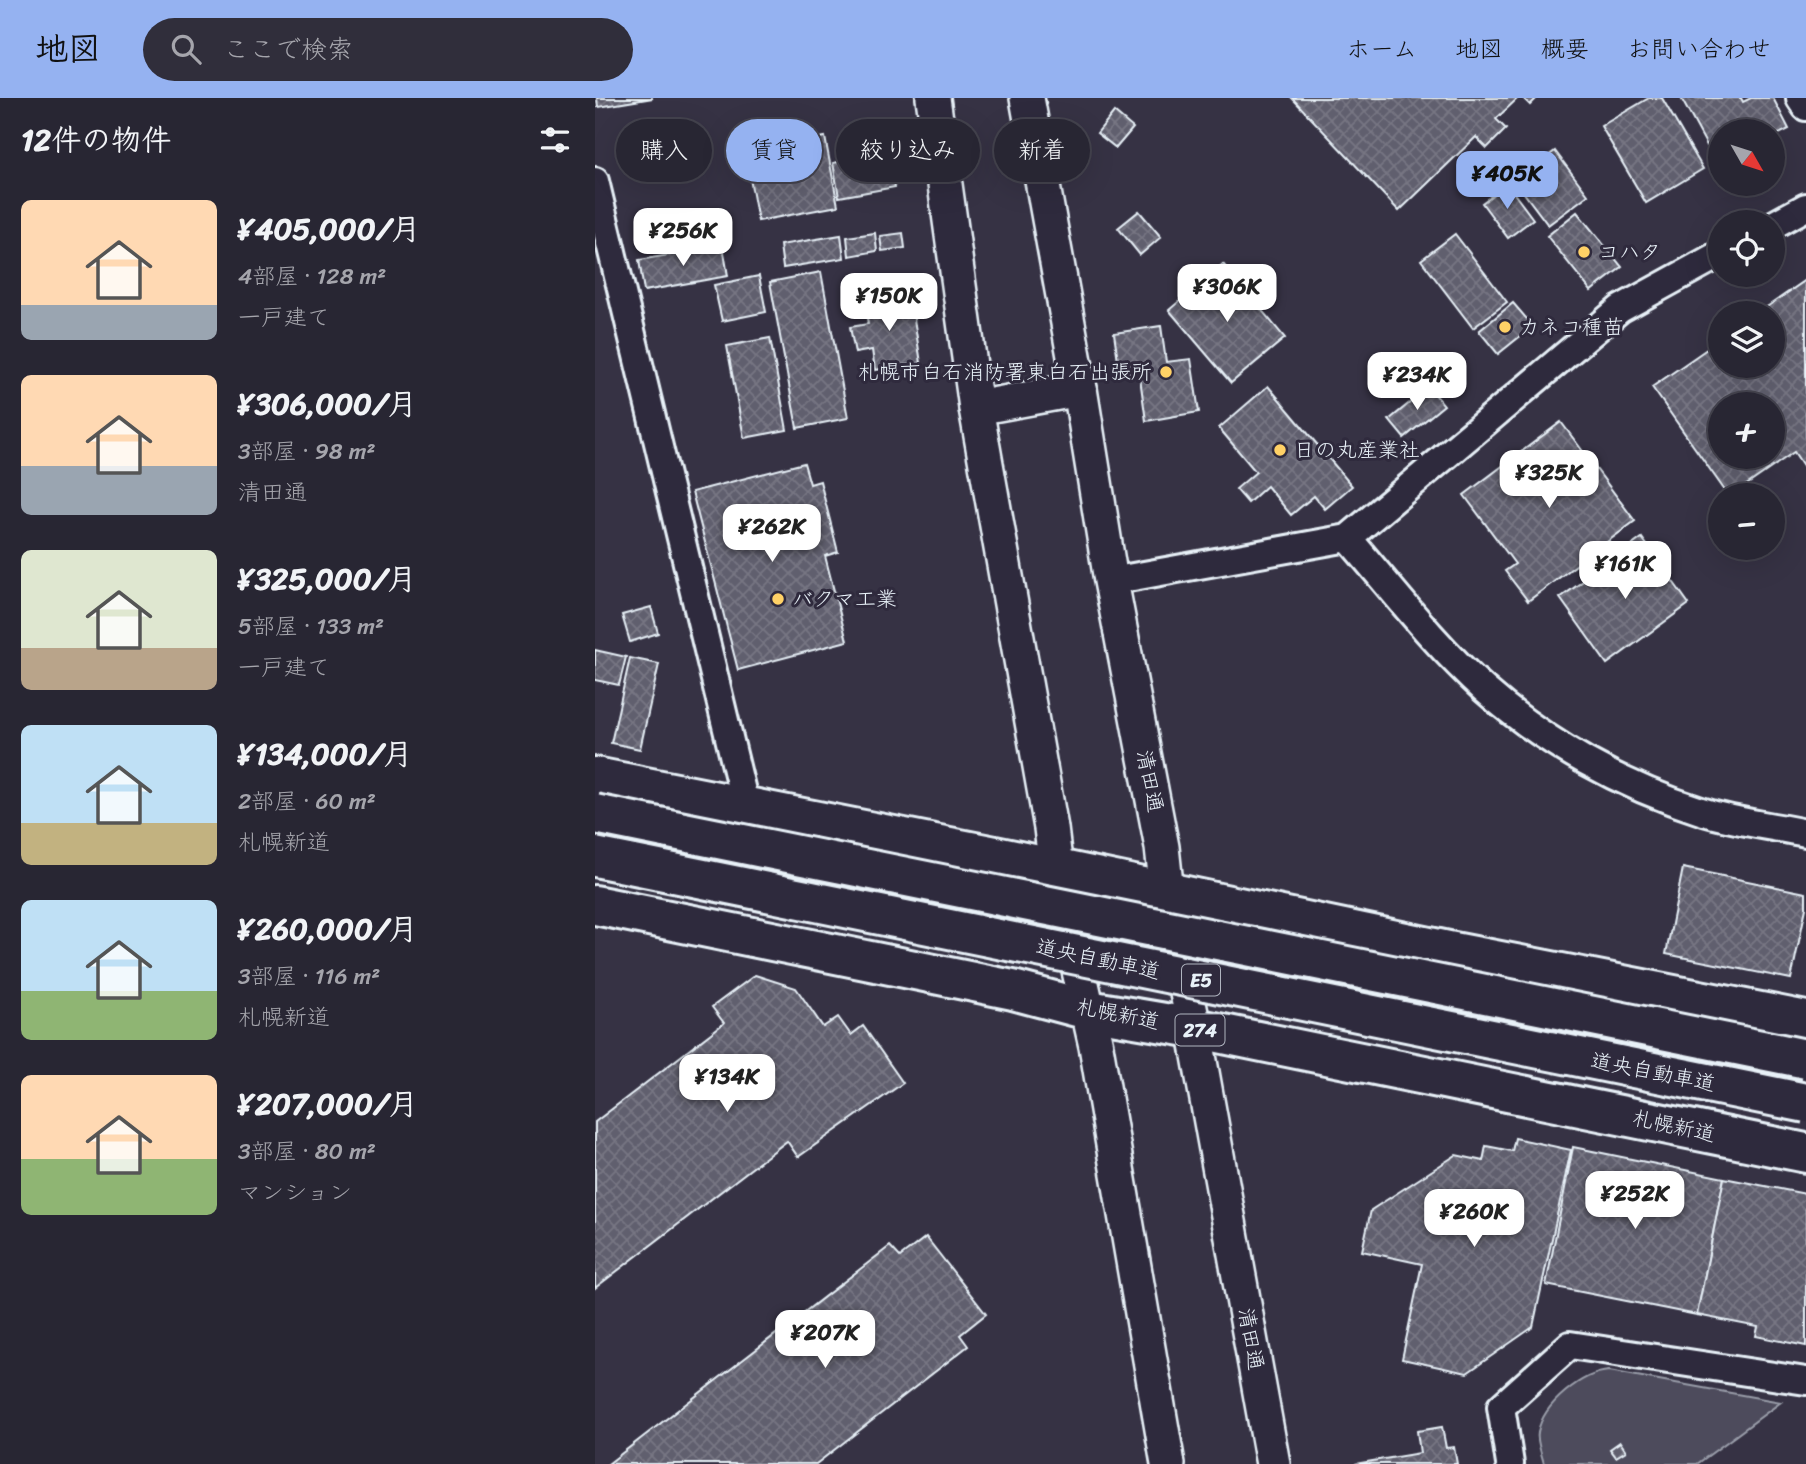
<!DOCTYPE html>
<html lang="ja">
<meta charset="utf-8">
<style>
body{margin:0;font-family:Sriracha,"Klee One",sans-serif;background:#302e3b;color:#f1f3f6;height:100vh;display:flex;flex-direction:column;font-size:26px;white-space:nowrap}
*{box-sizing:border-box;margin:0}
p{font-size:23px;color:#a5a5ac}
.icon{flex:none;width:38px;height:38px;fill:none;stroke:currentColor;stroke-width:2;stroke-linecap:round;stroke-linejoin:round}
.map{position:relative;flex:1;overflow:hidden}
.drawer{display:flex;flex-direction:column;background:#282633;width:595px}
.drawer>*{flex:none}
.guide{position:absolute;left:21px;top:21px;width:665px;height:63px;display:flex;gap:14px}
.needle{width:46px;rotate:129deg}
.fabs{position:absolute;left:1113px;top:21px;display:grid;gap:14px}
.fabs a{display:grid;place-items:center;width:77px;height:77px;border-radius:50%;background:#282633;box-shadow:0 7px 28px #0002,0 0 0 2px #44434e;font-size:35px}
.price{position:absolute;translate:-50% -60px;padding:0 16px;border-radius:14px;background:#fff;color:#222;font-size:23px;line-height:46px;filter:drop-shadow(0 2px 4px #0008)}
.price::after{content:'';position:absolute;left:50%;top:42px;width:21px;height:16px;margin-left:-10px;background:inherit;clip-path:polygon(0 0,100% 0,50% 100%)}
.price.on{background:#95b2f1;color:#111}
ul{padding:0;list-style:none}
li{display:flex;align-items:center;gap:21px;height:175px;padding:0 21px}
li span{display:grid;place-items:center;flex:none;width:196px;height:140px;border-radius:10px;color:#555}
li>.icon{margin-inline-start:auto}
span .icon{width:84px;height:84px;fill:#fffc;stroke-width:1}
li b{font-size:30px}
h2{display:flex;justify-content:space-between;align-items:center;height:84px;padding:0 21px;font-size:30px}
.pill{padding:0 24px;border-radius:32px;background:#282633;box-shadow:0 7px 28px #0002,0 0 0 2px #44434e;font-size:24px;line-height:63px}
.pill.on{background:#95b2f1;color:#111}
header{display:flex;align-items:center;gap:42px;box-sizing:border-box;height:98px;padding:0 35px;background:#95b2f1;color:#111}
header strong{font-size:33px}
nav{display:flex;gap:38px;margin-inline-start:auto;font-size:24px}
.search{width:490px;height:63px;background:#302e3b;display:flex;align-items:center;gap:18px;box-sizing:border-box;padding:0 24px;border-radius:38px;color:#a5a5ac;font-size:26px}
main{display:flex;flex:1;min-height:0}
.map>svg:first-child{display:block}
</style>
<header>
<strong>地図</strong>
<div class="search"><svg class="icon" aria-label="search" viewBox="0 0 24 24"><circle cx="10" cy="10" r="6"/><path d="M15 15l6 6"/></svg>ここで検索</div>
<nav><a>ホーム</a><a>地図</a><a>概要</a><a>お問い合わせ</a></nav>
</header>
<main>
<section class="drawer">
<h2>12件の物件<svg class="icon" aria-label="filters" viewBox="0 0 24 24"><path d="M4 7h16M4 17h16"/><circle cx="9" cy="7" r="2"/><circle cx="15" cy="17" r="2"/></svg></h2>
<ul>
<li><span style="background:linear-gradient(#ffd9b3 75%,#9aa5b1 0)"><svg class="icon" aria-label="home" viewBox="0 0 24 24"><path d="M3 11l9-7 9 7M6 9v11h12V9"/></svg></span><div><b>¥405,000/月</b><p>4部屋 · 128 m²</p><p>一戸建て</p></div></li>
<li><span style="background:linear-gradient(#ffd9b3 65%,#9aa5b1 0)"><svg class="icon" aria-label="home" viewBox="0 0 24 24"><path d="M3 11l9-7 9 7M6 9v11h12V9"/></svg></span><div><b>¥306,000/月</b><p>3部屋 · 98 m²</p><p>清田通</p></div></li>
<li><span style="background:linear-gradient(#dfe7d0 70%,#b9a48a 0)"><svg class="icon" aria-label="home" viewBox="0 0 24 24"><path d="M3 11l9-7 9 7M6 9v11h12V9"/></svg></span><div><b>¥325,000/月</b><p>5部屋 · 133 m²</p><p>一戸建て</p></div></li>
<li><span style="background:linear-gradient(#bfe0f5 70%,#c2b280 0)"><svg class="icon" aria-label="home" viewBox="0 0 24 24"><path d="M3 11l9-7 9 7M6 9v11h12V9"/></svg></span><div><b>¥134,000/月</b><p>2部屋 · 60 m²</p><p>札幌新道</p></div></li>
<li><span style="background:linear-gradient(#bfe0f5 65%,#8fb573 0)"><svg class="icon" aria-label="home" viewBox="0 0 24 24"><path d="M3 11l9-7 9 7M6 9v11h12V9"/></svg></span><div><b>¥260,000/月</b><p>3部屋 · 116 m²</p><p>札幌新道</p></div></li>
<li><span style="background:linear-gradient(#ffd9b3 60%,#8fb573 0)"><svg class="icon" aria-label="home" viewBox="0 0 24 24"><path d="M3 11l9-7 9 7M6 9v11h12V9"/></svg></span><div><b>¥207,000/月</b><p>3部屋 · 80 m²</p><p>マンション</p></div></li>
</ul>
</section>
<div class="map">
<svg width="1211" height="1366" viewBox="0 0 1211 1366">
<defs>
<pattern id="building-cross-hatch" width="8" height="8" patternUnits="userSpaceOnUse" patternTransform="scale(1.75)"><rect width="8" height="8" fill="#605e6e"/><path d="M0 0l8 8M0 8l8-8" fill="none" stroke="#777683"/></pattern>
</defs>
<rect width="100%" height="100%" fill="#363244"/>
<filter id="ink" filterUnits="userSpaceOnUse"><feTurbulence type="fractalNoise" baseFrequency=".0143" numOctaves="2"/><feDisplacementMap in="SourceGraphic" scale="14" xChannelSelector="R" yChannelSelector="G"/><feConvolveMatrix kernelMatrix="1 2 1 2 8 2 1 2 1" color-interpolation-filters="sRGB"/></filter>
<g filter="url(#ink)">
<path fill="#4d4b5c" stroke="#9a9eaa" stroke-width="2" d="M1014,1273L1186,1304L1102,1366H949C947,1357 941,1343 943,1334C948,1306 987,1275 1014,1273Z"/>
<g fill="url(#building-cross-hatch)" stroke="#e8f1f8" stroke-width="2" fill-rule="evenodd">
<path d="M2,0H58L3,9Z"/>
<path d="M697,0H923L901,21L911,31L892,50L881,39L804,113Z"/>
<path d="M928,0H942L935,7Z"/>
<path d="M1054,0H1067L1108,71L1051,105L1006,28Z"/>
<path d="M1086,0H1146L1148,4L1156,0H1178L1194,31L1178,39V33H1125V67L1123,68Z"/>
<path d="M519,14L538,30L521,50L502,35Z"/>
<path d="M230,39L243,108L163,123L150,54Z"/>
<path d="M960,53L993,97L953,127L920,83Z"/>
<path d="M293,55L300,89L244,99L238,65Z"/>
<path d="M912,86L938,121L913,140L887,105Z"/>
<path d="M544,113L566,139L545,157L523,130Z"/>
<path d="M982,114L1027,169L996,193L952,138Z"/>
<path d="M280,135L282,153L254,158L252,139Z"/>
<path d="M308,135L310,150L287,153L285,138Z"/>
<path d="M860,136L912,204L878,230L826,162Z"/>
<path d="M246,137L249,160L188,170L185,147Z"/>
<path d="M128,148L133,178L49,193L44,162Z"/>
<path d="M628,166L690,240L636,285L574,212Z"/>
<path d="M226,174L253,320L202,330L175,184Z"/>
<path d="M164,178L171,214L127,223L119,187Z"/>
<path d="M1211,182V372L1199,354L1137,397H1133L1057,289L1125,242V268H1178V215H1163ZM1125,306H1178V359H1125Z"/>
<path d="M315,196L326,265L280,272L277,252L260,255L255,229L273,226L269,203Z"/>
<path d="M918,205L938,228L903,256L884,233Z"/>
<path d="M566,228L571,264L596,261L604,314L551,323L544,273L525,276L519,235Z"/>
<path d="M175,240L192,332L149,340L132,248Z"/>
<path d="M673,288L757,388L730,411L719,398L696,417L672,388L653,405L641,391L661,374L624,330Z"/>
<path d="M834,289L849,307L809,340L794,322Z"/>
<path d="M966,324L1040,423L933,503L910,473L920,466L869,397Z"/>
<path d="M209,365L215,386L225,383L243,454L230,458L252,543L143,572L97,394Z"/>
<path d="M1047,440L1094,506L1012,566L965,500Z"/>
<path d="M56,509L63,535L35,544L27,517Z"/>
<path d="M0,552L31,559L24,587L0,582Z"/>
<path d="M35,560L64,566L45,651L16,645Z"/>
<path d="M1088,770L1211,795V810L1196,881L1071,856Z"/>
<path d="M160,877L201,890L228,929L243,919L256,937L268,928L308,985L203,1059L192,1043L0,1190V1024L129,925L117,909Z"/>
<path d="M920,1040L976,1052L938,1229L872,1275L807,1261L827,1166L767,1153L776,1112L861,1057L888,1063L891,1048L917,1053Z"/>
<path d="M978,1049L1129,1080L1102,1217L951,1187Z"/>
<path d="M1129,1080L1211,1096V1248L1161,1238L1163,1229L1102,1217Z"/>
<path d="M331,1139L391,1216L365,1237L373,1248L221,1366H13L295,1148L305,1159Z"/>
<path d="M847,1329L851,1350L859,1349L862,1366H760L825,1355L822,1333Z"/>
<path d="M1025,1344L1031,1353L1021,1359L1015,1351Z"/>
</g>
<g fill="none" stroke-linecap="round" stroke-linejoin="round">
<defs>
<g id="minor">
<path d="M1205,0L1211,9"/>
<path d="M0,83L151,710"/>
<path d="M1178,127L1211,109"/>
<path d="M753,440C797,491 839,546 889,591C951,646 1027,688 1106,713C1140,724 1177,728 1211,735"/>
<path d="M516,483L753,440L1025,211L1125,156"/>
<path d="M915,1366L906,1309L975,1247L1211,1283"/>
</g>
<g id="tertiary">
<path d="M338,0L381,310L456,730L461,771L501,948L573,1366"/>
<path d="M432,0L485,291L516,483L567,749L572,795L599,930L678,1366"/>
<path d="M381,310L485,291"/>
</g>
<g id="trunk">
<path d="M0,679L395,757L854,853L1211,923"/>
<path d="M0,807L418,892L493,912L599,930L1211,1055"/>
</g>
</defs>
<use href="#minor" stroke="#e8f1f8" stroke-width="32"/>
<use href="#tertiary" stroke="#e8f1f8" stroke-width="38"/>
<use href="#trunk" stroke="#e8f1f8" stroke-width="44"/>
<use href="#minor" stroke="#2f2a3d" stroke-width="26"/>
<use href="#tertiary" stroke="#2f2a3d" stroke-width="33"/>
<use href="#trunk" stroke="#2f2a3d" stroke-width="38"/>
<defs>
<g id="motorway-bridge">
<path d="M0,716L1211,961"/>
<path d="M0,759L1211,1005"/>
</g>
</defs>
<use href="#motorway-bridge" stroke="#e8f1f8" stroke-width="44" stroke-linecap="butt"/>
<use href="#motorway-bridge" stroke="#2f2a3d" stroke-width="38"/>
</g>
</g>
<g fill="#ffd166" stroke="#2f2a3d" stroke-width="2.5">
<circle cx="989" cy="154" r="7"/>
<circle cx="910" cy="229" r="7"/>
<circle cx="571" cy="274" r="7"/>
<circle cx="685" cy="352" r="7"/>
<circle cx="183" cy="501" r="7"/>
</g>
<g text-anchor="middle" stroke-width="6" stroke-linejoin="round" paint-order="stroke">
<g fill="#2f2a3d" stroke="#b0b5c0" stroke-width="2">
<rect x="587" y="866.5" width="38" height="31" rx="5"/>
<rect x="580.5" y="916.5" width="49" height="31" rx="5"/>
</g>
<g font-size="19" font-weight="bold" fill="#e8f1f8">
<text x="606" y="889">E5</text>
<text x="605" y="939">274</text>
</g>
<g font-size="21" fill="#e8f1f8" stroke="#2f2a3d" text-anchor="start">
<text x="1003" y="161">コハタ</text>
<text x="924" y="236">カネコ種苗</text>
<text x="557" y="281" text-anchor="end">札幌市白石消防署東白石出張所</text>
<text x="699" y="359">日の丸産業社</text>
<text x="197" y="508">バクマ工業</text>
</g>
<g font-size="21" fill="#e8f1f8" stroke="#2f2a3d">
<text transform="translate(555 683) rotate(79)" y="7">清田通</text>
<text transform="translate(503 861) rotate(12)" y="7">道央自動車道</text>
<text transform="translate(523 916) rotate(11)" y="7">札幌新道</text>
<text transform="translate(1058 974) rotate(11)" y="7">道央自動車道</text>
<text transform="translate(1079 1028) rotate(12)" y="7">札幌新道</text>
<text transform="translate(656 1241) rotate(80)" y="7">清田通</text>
</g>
</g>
</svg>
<div class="fabs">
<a><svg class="needle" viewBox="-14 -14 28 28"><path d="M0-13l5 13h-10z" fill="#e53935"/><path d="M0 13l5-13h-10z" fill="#a5a5ac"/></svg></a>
<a><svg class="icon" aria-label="locate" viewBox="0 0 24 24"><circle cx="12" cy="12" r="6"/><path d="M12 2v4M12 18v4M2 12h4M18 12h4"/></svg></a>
<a><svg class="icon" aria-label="layers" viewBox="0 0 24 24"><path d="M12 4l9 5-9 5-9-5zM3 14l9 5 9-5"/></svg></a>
<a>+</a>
<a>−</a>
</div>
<b class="price on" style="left:912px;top:113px">¥405K</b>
<b class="price" style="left:88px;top:170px">¥256K</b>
<b class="price" style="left:632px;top:226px">¥306K</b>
<b class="price" style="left:294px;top:235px">¥150K</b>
<b class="price" style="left:822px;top:314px">¥234K</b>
<b class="price" style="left:954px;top:412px">¥325K</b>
<b class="price" style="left:177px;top:466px">¥262K</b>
<b class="price" style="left:1030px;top:503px">¥161K</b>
<b class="price" style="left:132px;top:1016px">¥134K</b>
<b class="price" style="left:1040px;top:1133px">¥252K</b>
<b class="price" style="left:879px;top:1151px">¥260K</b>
<b class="price" style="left:230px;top:1272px">¥207K</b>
<div class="guide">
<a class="pill">購入</a>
<a class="pill on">賃貸</a>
<a class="pill">絞り込み</a>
<a class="pill">新着</a>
</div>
</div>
</main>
